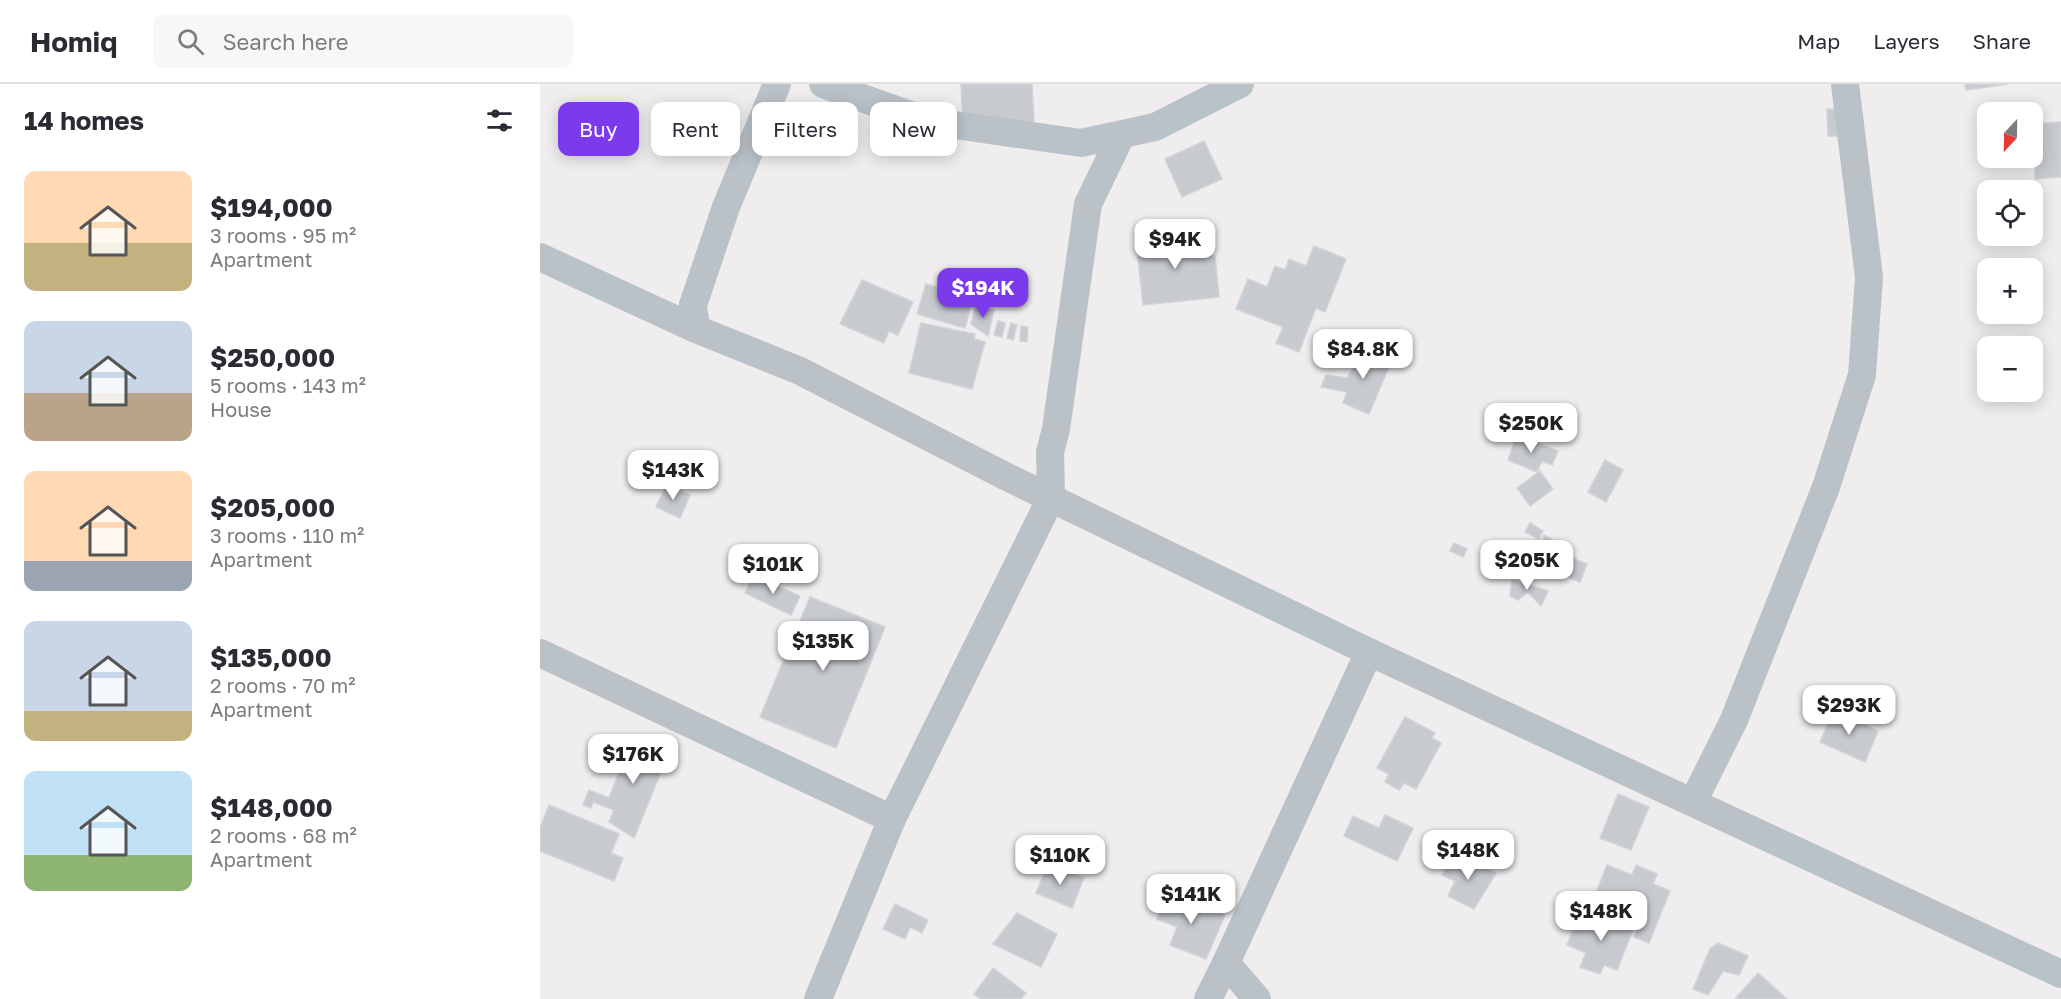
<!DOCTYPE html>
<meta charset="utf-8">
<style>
body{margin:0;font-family:"Golos Text",sans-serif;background:#f7f7f7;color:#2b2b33;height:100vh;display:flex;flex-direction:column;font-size:22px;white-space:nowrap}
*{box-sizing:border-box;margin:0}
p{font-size:20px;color:#7c7c81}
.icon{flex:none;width:33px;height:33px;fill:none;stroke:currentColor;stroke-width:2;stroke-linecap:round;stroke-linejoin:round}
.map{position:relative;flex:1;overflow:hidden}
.side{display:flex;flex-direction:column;background:#fff;width:540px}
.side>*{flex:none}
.top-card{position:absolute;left:18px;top:18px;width:570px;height:54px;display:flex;gap:12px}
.needle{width:39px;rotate:202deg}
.tools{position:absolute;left:1437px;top:18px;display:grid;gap:12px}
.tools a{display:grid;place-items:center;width:66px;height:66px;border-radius:12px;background:#fff;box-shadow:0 3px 15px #0003;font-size:30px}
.price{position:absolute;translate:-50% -51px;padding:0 14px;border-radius:12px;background:#fff;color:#222;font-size:20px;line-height:39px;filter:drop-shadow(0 2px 3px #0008)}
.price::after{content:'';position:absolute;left:50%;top:36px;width:18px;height:14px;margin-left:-9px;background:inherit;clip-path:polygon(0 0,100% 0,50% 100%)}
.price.current{background:#7c3aed;color:#fff}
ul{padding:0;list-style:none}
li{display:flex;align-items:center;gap:18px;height:150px;padding:0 24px}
li span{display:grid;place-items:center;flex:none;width:168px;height:120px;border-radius:12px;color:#555}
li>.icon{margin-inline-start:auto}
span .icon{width:72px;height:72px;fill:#fffc;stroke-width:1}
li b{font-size:26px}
h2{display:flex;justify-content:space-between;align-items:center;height:72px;padding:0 24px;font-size:26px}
.tag{padding:0 21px;border-radius:12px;background:#fff;box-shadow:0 3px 15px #0003;font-size:21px;line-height:54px}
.tag.current{background:#7c3aed;color:#fff}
header{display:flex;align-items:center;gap:36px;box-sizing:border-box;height:84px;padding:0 30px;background:#fff;border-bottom:2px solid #e1e1e2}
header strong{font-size:28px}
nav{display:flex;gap:33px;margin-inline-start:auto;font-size:21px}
.search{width:420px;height:54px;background:#f7f7f7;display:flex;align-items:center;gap:15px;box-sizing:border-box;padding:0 21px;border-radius:12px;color:#7c7c81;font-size:22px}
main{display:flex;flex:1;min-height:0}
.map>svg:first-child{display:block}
</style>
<header>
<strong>Homiq</strong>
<div class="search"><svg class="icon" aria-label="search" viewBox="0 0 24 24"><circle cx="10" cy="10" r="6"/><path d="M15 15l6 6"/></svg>Search here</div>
<nav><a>Map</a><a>Layers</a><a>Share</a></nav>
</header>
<main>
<section class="side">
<h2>14 homes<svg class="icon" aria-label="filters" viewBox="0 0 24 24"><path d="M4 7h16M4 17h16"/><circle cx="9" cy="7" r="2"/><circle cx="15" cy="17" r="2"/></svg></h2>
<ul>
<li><span style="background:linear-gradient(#ffd9b3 60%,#c2b280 0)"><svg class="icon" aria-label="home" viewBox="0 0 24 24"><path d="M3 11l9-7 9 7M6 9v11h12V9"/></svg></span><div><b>$194,000</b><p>3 rooms · 95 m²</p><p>Apartment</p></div></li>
<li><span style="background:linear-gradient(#c9d6e8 60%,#b9a48a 0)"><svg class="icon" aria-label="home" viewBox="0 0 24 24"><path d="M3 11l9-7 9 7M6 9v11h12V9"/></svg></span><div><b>$250,000</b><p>5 rooms · 143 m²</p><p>House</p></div></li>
<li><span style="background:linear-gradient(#ffd9b3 75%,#9aa5b1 0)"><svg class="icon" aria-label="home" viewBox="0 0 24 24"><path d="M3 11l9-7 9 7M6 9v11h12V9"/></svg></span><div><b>$205,000</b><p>3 rooms · 110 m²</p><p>Apartment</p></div></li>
<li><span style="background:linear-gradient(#c9d6e8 75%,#c2b280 0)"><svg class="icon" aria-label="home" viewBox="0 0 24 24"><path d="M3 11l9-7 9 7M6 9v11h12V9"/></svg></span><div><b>$135,000</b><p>2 rooms · 70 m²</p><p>Apartment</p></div></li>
<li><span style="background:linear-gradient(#bfe0f5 70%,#8fb573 0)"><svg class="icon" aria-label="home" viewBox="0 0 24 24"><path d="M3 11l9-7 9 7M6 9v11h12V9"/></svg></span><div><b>$148,000</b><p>2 rooms · 68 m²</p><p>Apartment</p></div></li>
</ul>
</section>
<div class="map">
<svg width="1521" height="915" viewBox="0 0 1521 915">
<rect width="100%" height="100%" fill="#efeded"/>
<g fill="#c7cacf" stroke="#d1d3d8" stroke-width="1.5">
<path d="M421,0H492L494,38L423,42Z"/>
<path d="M1425,0H1468L1426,6Z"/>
<path d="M1287,25H1303L1305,52H1288Z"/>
<path d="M1521,38V93L1495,95L1496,40Z"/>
<path d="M664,57L682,95L642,113L625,75Z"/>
<path d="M658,149L661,174L675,172L679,213L603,221L596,155Z"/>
<path d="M774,162L806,175L785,228L776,224L759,268L736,259L743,243L696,225L708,195L727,203L735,182L745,186L749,175L766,182Z"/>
<path d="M322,196L373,218L358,251L349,247L344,259L300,240Z"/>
<path d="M386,200L408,206L405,215L431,222L425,244L377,230Z"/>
<path d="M435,222L454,226L448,252L431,240Z"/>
<path d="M458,237L465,239L462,253L454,251Z"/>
<path d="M381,239L435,250L434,255L445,258L432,305L369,289Z"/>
<path d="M471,239L477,241L473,256L467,254Z"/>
<path d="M481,242L488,243L487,258L480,257Z"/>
<path d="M826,264L854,271L829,330L803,319L807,308L781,303L786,291L807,294Z"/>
<path d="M977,351L1018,367L1012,381L1002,377L997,388L968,376Z"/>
<path d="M1065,376L1083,386L1066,418L1048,408Z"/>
<path d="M1000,387L1013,405L990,422L977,404Z"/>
<path d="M127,400L150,411L140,434L116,423Z"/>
<path d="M990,439L1003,447L999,455L985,448Z"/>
<path d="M1004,451L1023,462L1016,476L1001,467Z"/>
<path d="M914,459L927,465L923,473L910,467Z"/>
<path d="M1025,471L1047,480L1040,498L1018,489Z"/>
<path d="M213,491L260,512L251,531L205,509Z"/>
<path d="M972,495L1008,507L1001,522L988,508L978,516L970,512Z"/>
<path d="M270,513L345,543L296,664L220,633Z"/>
<path d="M1294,626L1338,647L1325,678L1280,658Z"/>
<path d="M865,633L895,649L892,654L901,659L876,705L864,699L859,706L845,698L849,690L837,684Z"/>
<path d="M94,651L130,666L94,754L69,738L74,726L53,718L51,724L43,721L49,706L69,714Z"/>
<path d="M1078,710L1109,723L1091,766L1060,754Z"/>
<path d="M9,721L79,750L71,769L83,774L74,797L0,767V744Z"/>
<path d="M845,731L873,744L857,777L804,752L813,732L839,744Z"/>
<path d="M911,772L924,779L926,774L956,789L934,825L908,812L915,797L902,791Z"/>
<path d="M508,780L544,794L532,824L496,809Z"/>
<path d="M1067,781L1092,791L1096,781L1117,790L1113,800L1130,807L1109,859L1094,853L1100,838L1070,826L1066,836L1048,829Z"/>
<path d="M629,808L685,831L666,875L630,861L637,843L617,835Z"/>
<path d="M355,820L388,836L382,849L370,843L365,855L343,845Z"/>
<path d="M477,829L517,850L501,883L453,860Z"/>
<path d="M1039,831L1067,843L1072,832L1095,841L1077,886L1064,881L1060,890L1040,883L1046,869L1027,861Z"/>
<path d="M1178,859L1208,872L1199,891L1183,887L1168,911L1153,905L1170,865Z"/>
<path d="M453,884L486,909L481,915H441L434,910Z"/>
<path d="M1218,889L1247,915H1195Z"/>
</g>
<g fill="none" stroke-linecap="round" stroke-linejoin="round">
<g stroke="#bac2c8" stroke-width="28">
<path d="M283,0L387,37L541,59L615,43L700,0"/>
<path d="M0,173L156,245L260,287L469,394L829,568L1521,890"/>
<path d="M156,245L153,221L186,123L237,0"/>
<path d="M0,569L352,735"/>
<path d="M1153,718L1194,636L1286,403L1322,291L1329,193L1305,0"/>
<path d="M686,879L717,915"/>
<path d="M278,915L352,735L511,414L510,368L516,345L548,120L581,52"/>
<path d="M668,915L686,879L829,568"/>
</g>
</g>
</svg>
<div class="tools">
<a><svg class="needle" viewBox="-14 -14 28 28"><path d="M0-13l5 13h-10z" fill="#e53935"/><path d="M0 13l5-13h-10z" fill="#7c7c81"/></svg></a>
<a><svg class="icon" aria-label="locate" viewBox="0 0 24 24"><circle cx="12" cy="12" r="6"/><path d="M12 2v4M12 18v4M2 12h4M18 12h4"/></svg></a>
<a>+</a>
<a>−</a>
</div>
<b class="price" style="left:635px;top:186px">$94K</b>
<b class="price current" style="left:443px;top:235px">$194K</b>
<b class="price" style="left:823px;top:296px">$84.8K</b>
<b class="price" style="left:991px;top:370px">$250K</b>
<b class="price" style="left:133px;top:417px">$143K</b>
<b class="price" style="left:987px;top:507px">$205K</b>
<b class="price" style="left:233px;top:511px">$101K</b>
<b class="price" style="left:283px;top:588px">$135K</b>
<b class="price" style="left:1309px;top:652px">$293K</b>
<b class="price" style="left:93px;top:701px">$176K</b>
<b class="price" style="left:928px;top:797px">$148K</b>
<b class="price" style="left:520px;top:802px">$110K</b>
<b class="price" style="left:651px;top:841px">$141K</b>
<b class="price" style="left:1061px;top:858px">$148K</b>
<div class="top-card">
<a class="tag current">Buy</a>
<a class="tag">Rent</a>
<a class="tag">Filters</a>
<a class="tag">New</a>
</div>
</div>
</main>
